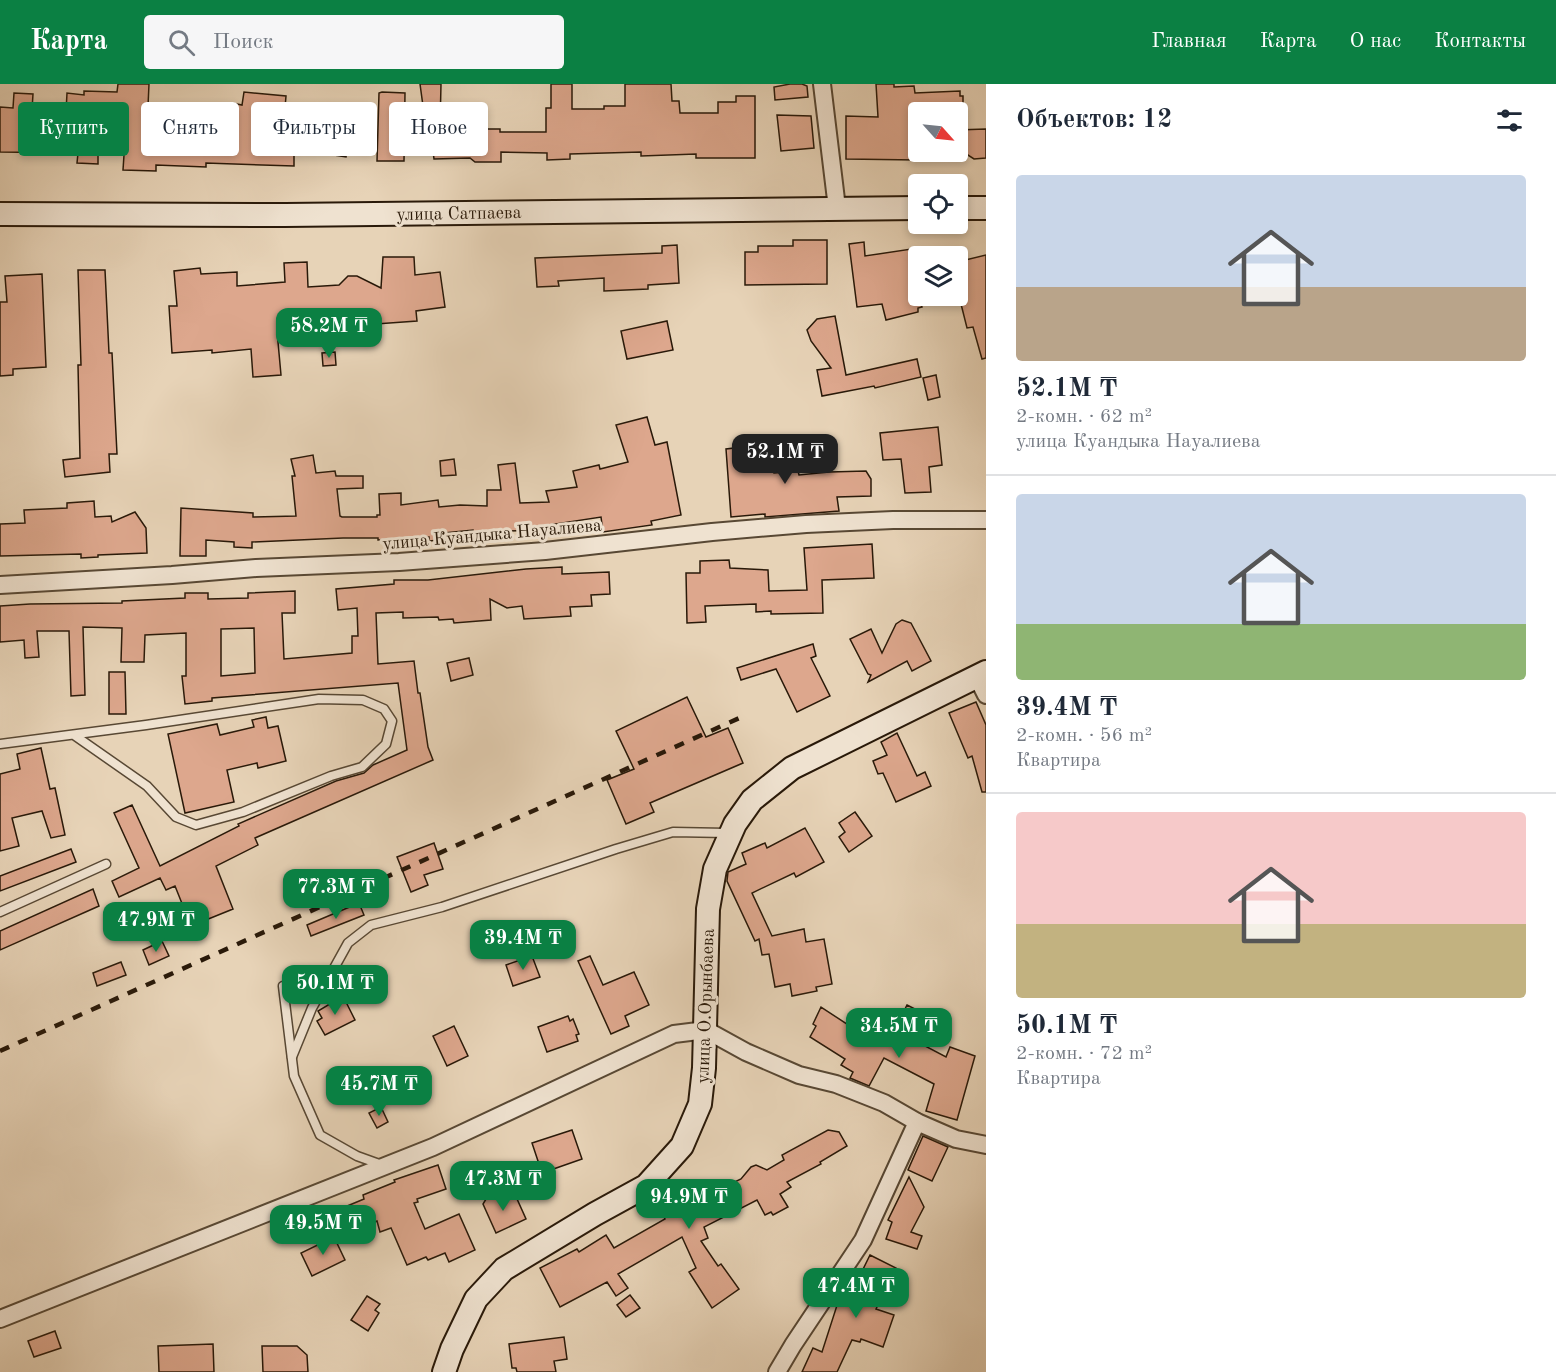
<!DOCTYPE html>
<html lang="ru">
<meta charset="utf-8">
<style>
body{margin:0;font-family:"Old Standard TT",serif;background:#f6f6f7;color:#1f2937;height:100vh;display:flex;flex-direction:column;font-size:22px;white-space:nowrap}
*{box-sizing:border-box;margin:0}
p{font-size:20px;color:#747a83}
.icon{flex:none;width:33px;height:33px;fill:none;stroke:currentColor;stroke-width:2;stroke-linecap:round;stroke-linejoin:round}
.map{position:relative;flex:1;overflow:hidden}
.side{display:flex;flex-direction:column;background:#fff;width:570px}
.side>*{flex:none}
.guide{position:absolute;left:18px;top:18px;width:570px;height:54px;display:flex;gap:12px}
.needle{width:39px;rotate:117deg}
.fabs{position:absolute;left:908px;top:18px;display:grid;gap:12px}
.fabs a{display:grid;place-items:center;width:60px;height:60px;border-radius:6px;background:#fff;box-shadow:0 3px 9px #0003;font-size:30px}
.price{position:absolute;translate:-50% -51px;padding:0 14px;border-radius:12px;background:#0b8043;color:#fff;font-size:20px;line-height:39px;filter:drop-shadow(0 2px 3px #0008)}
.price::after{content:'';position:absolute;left:50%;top:36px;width:18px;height:14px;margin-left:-9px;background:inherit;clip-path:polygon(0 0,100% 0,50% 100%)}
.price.active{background:#222;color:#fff}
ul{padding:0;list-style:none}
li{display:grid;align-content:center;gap:12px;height:318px;padding:0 30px}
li+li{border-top:2px solid #e0e1e3}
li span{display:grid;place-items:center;height:186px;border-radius:6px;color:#555}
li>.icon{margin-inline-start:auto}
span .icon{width:108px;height:108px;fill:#fffc;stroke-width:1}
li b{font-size:26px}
h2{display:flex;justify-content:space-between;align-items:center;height:72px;padding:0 30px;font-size:26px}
.chip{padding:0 21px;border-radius:6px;background:#fff;box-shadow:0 3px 9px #0003;font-size:21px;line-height:54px}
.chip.active{background:#0b8043;color:#fff}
header{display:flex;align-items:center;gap:36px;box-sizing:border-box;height:84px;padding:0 30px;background:#0b8043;color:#fff}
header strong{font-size:28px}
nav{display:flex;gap:33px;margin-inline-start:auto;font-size:21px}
.search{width:420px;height:54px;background:#f6f6f7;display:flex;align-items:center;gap:15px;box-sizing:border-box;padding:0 21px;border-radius:6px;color:#747a83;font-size:22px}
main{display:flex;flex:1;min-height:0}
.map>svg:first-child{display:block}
</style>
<header>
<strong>Карта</strong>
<div class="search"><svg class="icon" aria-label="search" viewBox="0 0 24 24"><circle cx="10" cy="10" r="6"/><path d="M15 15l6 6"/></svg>Поиск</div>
<nav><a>Главная</a><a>Карта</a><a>О нас</a><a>Контакты</a></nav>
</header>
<main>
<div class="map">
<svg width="986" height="1288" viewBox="0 0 986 1288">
<rect width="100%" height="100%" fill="#e7d3b7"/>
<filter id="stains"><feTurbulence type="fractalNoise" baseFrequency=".00333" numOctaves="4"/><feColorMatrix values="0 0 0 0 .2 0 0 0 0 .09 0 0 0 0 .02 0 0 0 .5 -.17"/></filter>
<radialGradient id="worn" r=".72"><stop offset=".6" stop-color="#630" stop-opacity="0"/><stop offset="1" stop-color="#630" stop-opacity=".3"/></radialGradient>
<g fill="#dda78d" stroke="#291909" stroke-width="1.5" fill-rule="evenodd">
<path d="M118,0H149L147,45L171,47L220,49L221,24L232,19L242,21L244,8L286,12L285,24L306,25V32L333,34V41L350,44L346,73L333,71L334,67L305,65V68L294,67V82L206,79V83L156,81V87L123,86L124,71H98V80L77,79L78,69L0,68V23L13,24L14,9L33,10L32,26L66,28L67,9L84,11V7L117,8Z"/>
<path d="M420,0H441L440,43L467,41V45H500V48H546V24H551V0H572V25H604V22H625V0H671L672,17H679L680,29H718V18H736V12H755V74H696V70L641,72V68L570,70V75L547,76V69L501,68V78H475L470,74L434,75L433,67L429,66Z"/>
<path d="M790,0H802L807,2L808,13L775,16L774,3Z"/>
<path d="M876,0H894V3L914,2L915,9L960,7V12H963V28H916L917,76L846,75V32L878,33Z"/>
<path d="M382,8L405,9L404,77H377L379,9Z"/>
<path d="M777,31L811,32L814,64L781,67Z"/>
<path d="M986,45V74L974,75L957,64V46Z"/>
<path d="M793,156H827V200L745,201V168H758V162H793Z"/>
<path d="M864,158L865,172L918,164V212L922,223L918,224V228L886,236L882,220L857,223L849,160Z"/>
<path d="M677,161L679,199L648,201V205L604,207V194L558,197L559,202L537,203L535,174L662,169V162Z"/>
<path d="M986,171V274L982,275L973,243L967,244L960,216L966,215L957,178Z"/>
<path d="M383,173H414L415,191L440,188L445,223L416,227L417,237L376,240V234L333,236L334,243L277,247L281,291L253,293L251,265L212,269V266L172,269L169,222H177L174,187L200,184L201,190L237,188V202L285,198L284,179L307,178L308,203L339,201L348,192H357L381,204Z"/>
<path d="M78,186H105L109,269H112L117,370H109L110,388L65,393L63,376L80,374L78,281H81Z"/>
<path d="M42,190L46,283L13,285V291L0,292V218H7L5,192Z"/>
<path d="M835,232L846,291L917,275L921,293L875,304L874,302L822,312L817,286L831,284L811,257L807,246L817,235Z"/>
<path d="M667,237L673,266L627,275L621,247Z"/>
<path d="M335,268L336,281L323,282L322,269Z"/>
<path d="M936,291L940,313L928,316L923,294Z"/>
<path d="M647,333L655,361L667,358L681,431L651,437L652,441L603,448L601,433L542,442L543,446L473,448V446L444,449L440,456L429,457V453L378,456V454H343L252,458V464L234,463V458L206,456V472H180L181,424L253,429V433L296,432L292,392H295L291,375L313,371L316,389L335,387L336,392H363V404L337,405L340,432L342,433H377V431H380L379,410L401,409V421L438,416L439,423L460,421L487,422V406H501L498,381L515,379L520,419L549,418L546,407L577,403L573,387L599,381L600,385L628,378L616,341Z"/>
<path d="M938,343L942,381L929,383L931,408L905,409L901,375L883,376L880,349Z"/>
<path d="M769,352L774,389L798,387L799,391L829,388L866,387L871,395V412L837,413L839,427L765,433V430L731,433L726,365L743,363L742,356Z"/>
<path d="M454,375L456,391L441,392L440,377Z"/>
<path d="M94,417L95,433L111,432L112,438L135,428L146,444L147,469L98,471V473L81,474V470L0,472V440L25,439L24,426L67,424V419Z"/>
<path d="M872,460L874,494L822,496L823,529L771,530V527L756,528V520L705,522L706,538L687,539L686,489H700V477L729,476L730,484L768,486L769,507L807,506L804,464Z"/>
<path d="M562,483V490L609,488L610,510L591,511L592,522L570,523L571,532L524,535L522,522L507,524L490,515L491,536L454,539L453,535L439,536L438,533L403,534V528L376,529L378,580L414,577L418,609H420L428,663L433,676L255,754L258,761L216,782L233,825L191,842L175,802L166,806L160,794L119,813L112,797L139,784L114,729L132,721L160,782L239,742L238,740L336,697L364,689L373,681L407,666L398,599L212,614V617L185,620L182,592H186V549L145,551L144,578H121L122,544L83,543L85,611L71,612L69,547H37L39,573L25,574L24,556L0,558V522L30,520L122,519V517L185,514V509H208V515L248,514V509L295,507V529H282L284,575L352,569V552H358L357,524L338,526L336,505L394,500V496H428L526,485ZM254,544L255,589L221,592V545Z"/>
<path d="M902,536L911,539L931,577L912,587L907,577L868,598L871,591L868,590L850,555L871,545L882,569L896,540Z"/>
<path d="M813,560L816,572L811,574L830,612L797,628L776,585L741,596L737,584Z"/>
<path d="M469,574L473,591L451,597L447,579Z"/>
<path d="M109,588H125L126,630H109Z"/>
<path d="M687,613L706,653L728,644L743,679L650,719L654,728L626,740L607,696L634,685L616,647Z"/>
<path d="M976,618L986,641V708H982L972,672L968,674L949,629Z"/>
<path d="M266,633L268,644L278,642L286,677L258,684L257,679L227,686L234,718L185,729L168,650L217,640L220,651L254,643L252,636Z"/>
<path d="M897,649L917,692L925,688L931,702L896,718L883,689L878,690L873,677L887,671L881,658Z"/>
<path d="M41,664L50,705L55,704L65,751L51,754L42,727L12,734L19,762L0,767V690L20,685L17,670Z"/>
<path d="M855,728L872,752L849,768L839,753L845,748L839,739Z"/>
<path d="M805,744L824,778L796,793L794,789L752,809L772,852L804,845L806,858L824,855L832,900L816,903L817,907L792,912L790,900L775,903L769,870L762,871L759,855L755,857L727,797L728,788L746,780L742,769L765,759L767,764Z"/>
<path d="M434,759L443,785L424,791L428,801L411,808L397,773Z"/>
<path d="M71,765L76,778L0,807V792Z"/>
<path d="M93,805L99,822L0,866V847Z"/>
<path d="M359,819L364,831L311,852L307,841Z"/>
<path d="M162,857L169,872L149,881L143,866Z"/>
<path d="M532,872L540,893L513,902L506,881Z"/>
<path d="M590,872L603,901L634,888L649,921L625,932L629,942L611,950L578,877Z"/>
<path d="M121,878L126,891L97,902L93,889Z"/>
<path d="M343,912L355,936L325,951L317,937L322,934L318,927Z"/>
<path d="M907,921L919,927L906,952L946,973L950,963L975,972L957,1036L926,1027L934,1000L884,974L869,1002L850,994L853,988L841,981L845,975L810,953L816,942L813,940L821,923L868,954L869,952L879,958L882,953L889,957Z"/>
<path d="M568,932L570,937L573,935L579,950L576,951L578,957L547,968L538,943Z"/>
<path d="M454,942L468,972L447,982L433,952Z"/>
<path d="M381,1023L388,1038L377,1044L369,1029Z"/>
<path d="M572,1046L582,1075L542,1089L532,1059Z"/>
<path d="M828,1046L839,1048L847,1062L820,1078L821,1080L787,1098L791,1103L780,1110L788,1123L773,1131L771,1128L765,1131L757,1116L704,1143L708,1154L701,1157L718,1182L721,1180L739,1205L712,1224L689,1188L696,1184L682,1153L618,1190L628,1204L616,1212L607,1198L560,1223L540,1184L577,1165L579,1168L606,1151L614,1164L665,1135L664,1133L683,1125L682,1123L741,1095L751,1083L756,1081L767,1086L784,1076L782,1071Z"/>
<path d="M923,1052L948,1063L932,1097L908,1086Z"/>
<path d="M438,1081L446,1105L417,1115L418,1118L414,1119L425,1145L459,1130L475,1166L449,1178L445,1169L428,1176L426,1173L407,1181L391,1144L380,1148L377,1137L348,1148L340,1125L364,1115L363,1111L395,1098L394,1096Z"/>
<path d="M909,1093L924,1123L911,1148L922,1152L917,1165L886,1155L892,1138L888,1136Z"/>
<path d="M489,1110L499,1115L509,1113L517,1115L526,1135L496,1149L483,1120Z"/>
<path d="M334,1153L345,1176L312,1192L301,1169Z"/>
<path d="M870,1171L896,1184L876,1225L894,1231L883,1263L861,1255L860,1258L852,1256L837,1288H802L813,1264L822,1268L840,1212L848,1216Z"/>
<path d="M630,1211L640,1224L626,1233L617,1221Z"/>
<path d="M367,1212L380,1220L375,1226L379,1229L368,1247L351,1236Z"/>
<path d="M55,1247L61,1264L34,1273L28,1257Z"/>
<path d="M564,1253L567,1275L554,1277L556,1288H517L516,1284H512L509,1260Z"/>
<path d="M213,1260L214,1288H159L158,1262Z"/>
<path d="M262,1262H297L307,1271L308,1288H263Z"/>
</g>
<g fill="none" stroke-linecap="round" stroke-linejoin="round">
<defs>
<g id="lane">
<path d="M0,660L146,641L319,615L363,616L384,625L392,637L386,660L362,683L331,692L243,728L196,741L176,733L147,702L74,651"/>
<path d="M0,828L106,780"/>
<path d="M283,902L294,992L320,1051L357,1072L382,1081"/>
<path d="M292,973L312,924L348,859L371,841L442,823L616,765L673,748L727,749"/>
</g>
<g id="street">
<path d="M822,0L837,124"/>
<path d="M0,501L172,491L256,484L399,478L545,467L712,448L806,440L893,436H986"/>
<path d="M977,593L986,611"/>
<path d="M0,1235L433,1063L674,950L706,946L746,968L799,991L836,1000L884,1019L917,1038L956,1055L986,1061"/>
<path d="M777,1288L793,1261L863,1156L917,1038"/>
</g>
<g id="secondary">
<path d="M957,124H986"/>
<path d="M0,130L285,131L918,124"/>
<path d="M444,1288L452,1265L476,1215L504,1185L595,1130L646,1102L682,1062L700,1020L704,984L708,825L715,785L735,740L752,716L792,684L986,588"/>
</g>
</defs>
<use href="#lane" stroke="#584834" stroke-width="11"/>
<use href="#street" stroke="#584834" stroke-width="20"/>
<use href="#secondary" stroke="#291909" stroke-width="26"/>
<use href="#lane" stroke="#efe2d0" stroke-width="8"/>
<use href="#street" stroke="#efe2d0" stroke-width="16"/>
<use href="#secondary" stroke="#efe2d0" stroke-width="22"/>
<path stroke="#291909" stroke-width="4.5" stroke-dasharray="10 10" stroke-linecap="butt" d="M0,967L746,631"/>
</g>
<g text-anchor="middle" stroke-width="6" stroke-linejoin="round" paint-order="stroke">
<g font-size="18" fill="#291909" stroke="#efe2d0">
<text transform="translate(459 129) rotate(-1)" y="6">улица Сатпаева</text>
<text transform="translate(492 450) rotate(-5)" y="6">улица Куандыка Науалиева</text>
<text transform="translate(705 922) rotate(-88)" y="6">улица О.Орынбаева</text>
</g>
</g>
<rect width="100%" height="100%" filter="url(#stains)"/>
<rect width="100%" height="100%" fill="url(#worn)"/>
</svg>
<div class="fabs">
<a><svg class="needle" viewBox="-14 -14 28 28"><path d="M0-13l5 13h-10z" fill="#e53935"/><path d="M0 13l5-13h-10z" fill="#747a83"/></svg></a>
<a><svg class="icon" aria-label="locate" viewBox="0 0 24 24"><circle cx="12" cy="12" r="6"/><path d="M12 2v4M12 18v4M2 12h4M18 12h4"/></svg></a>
<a><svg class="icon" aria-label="layers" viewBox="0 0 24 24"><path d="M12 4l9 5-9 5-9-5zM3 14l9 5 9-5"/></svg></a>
</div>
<b class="price" style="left:329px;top:275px">58.2M ₸</b>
<b class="price active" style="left:785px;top:401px">52.1M ₸</b>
<b class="price" style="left:336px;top:836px">77.3M ₸</b>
<b class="price" style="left:156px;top:869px">47.9M ₸</b>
<b class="price" style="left:523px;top:887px">39.4M ₸</b>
<b class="price" style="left:335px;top:932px">50.1M ₸</b>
<b class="price" style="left:899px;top:975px">34.5M ₸</b>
<b class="price" style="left:379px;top:1033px">45.7M ₸</b>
<b class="price" style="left:503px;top:1128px">47.3M ₸</b>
<b class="price" style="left:689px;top:1146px">94.9M ₸</b>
<b class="price" style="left:323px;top:1172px">49.5M ₸</b>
<b class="price" style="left:856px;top:1235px">47.4M ₸</b>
<div class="guide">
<a class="chip active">Купить</a>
<a class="chip">Снять</a>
<a class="chip">Фильтры</a>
<a class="chip">Новое</a>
</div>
</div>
<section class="side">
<h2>Объектов: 12<svg class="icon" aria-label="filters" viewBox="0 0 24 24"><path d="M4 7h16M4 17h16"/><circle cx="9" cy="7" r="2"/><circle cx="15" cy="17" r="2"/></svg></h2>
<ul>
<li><span style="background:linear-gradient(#c9d6e8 60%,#b9a48a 0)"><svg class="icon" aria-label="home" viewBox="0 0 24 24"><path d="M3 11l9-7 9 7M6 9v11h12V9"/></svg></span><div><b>52.1M ₸</b><p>2-комн. · 62 m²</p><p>улица Куандыка Науалиева</p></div></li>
<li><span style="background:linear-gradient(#c9d6e8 70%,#8fb573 0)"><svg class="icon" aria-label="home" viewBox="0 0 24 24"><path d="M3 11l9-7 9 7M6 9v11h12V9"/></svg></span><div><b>39.4M ₸</b><p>2-комн. · 56 m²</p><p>Квартира</p></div></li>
<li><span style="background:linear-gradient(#f6c9c9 60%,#c2b280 0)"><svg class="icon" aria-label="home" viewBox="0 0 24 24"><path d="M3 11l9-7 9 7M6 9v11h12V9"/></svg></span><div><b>50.1M ₸</b><p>2-комн. · 72 m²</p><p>Квартира</p></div></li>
</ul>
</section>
</main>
